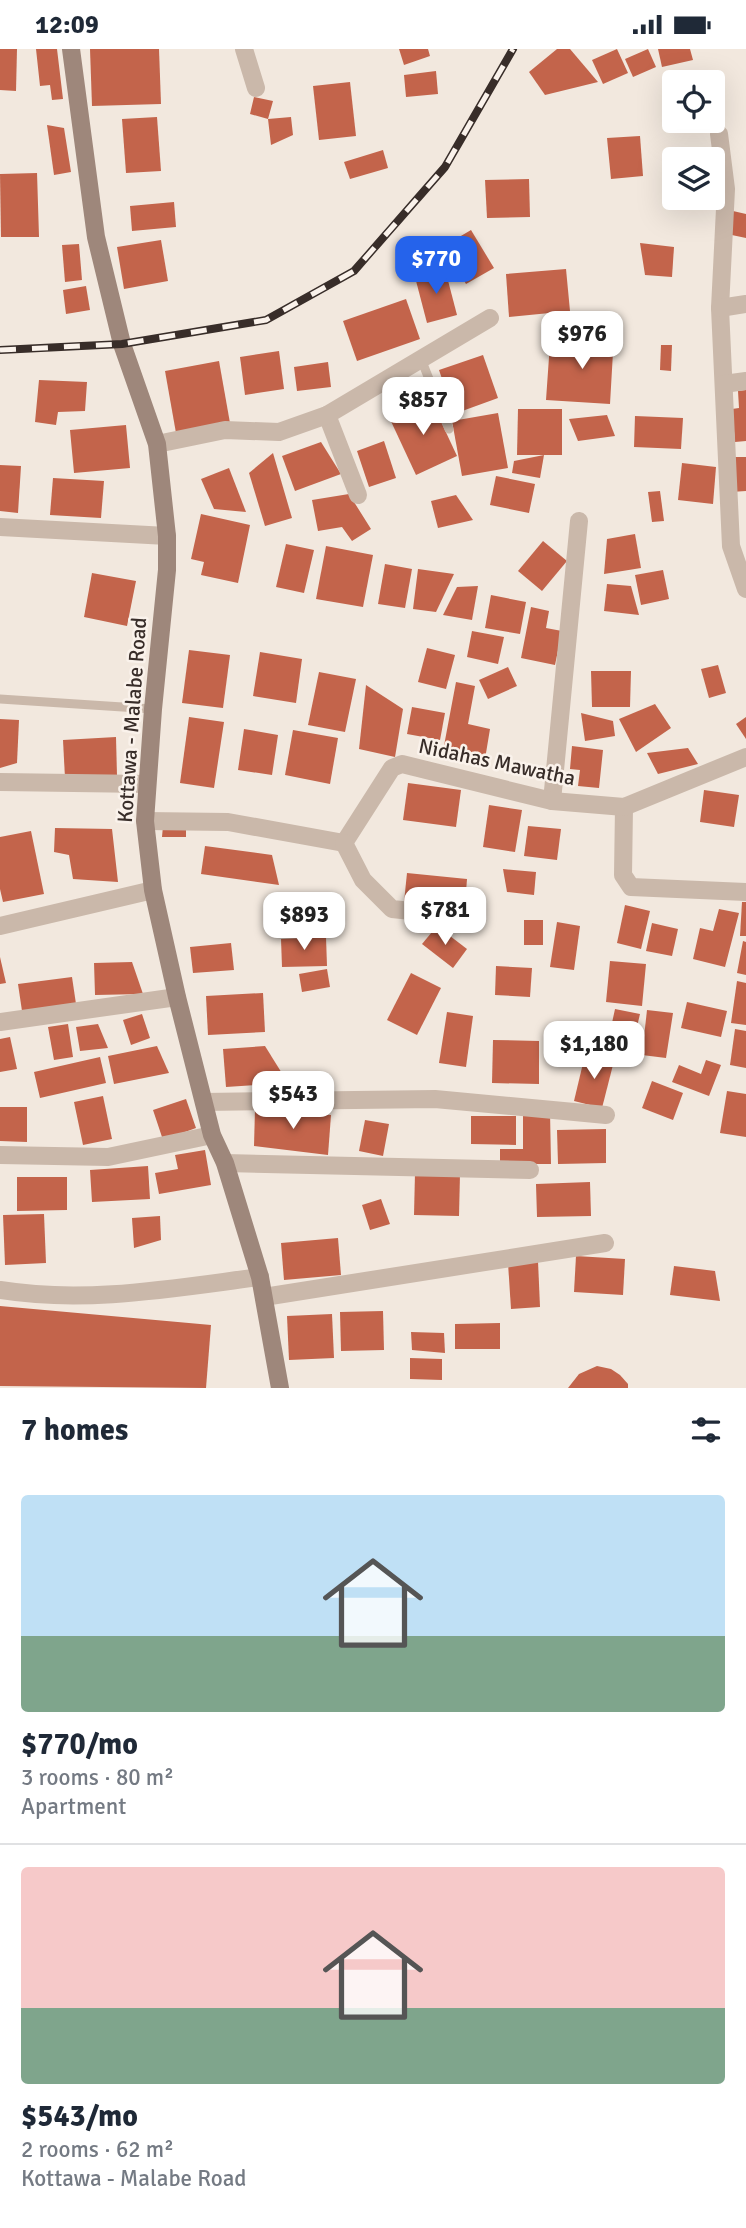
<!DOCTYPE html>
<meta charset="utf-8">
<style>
body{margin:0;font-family:Signika,sans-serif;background:#f6f6f7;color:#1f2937;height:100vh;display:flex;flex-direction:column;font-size:26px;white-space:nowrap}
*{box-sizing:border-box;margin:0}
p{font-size:23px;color:#747a83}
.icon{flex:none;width:38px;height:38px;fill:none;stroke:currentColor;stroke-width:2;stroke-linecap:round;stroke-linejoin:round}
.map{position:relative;height:1339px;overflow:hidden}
.sheet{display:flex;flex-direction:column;background:#fff;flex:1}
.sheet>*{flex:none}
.fabs{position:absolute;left:662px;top:21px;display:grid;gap:14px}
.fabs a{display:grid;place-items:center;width:63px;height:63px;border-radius:7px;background:#fff;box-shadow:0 7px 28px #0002;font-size:35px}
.price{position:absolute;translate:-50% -60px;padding:0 16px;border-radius:14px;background:#fff;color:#222;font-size:23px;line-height:46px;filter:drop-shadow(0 2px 4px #0008)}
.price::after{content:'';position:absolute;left:50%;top:42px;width:21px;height:16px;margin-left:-10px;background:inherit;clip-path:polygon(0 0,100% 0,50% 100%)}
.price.selected{background:#2563eb;color:#fff}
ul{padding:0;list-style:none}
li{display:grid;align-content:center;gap:14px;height:371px;padding:0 21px}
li+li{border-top:2px solid #e0e1e3}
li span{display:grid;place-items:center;height:217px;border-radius:7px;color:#555}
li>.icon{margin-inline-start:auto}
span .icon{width:126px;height:126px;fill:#fffc;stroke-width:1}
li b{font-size:30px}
h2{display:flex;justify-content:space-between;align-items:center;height:84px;padding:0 21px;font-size:30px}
.status{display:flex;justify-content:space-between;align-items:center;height:49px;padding:0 35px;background:#fff;direction:ltr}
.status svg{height:19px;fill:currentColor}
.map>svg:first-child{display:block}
</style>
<div class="status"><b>12:09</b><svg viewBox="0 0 49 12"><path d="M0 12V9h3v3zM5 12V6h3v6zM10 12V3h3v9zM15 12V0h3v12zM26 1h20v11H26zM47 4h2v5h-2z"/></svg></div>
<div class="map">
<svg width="746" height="1339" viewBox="0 0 746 1339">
<rect width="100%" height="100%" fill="#f2e8de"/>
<g fill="#c3644b">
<path d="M0,0H17L16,42L0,41Z"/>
<path d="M36,0H57L63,50L52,51L50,36L40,37Z"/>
<path d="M90,0H159L161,55L92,57Z"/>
<path d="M399,0H428L430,7L404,16Z"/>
<path d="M557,0H570L598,33L545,46L529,23Z"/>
<path d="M617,0L628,24L603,35L592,11Z"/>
<path d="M648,0L656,18L633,28L625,10Z"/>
<path d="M658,0H690L693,11L662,18Z"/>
<path d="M436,22L438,45L406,48L404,26Z"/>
<path d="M350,33L356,87L319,91L313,37Z"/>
<path d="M254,48L273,52L268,70L291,68L293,86L271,96L268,70L250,65Z"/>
<path d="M157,68L161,122L126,124L122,70Z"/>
<path d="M47,76L64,79L71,123L54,126Z"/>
<path d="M640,87L643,127L611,130L607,89Z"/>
<path d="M383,101L388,119L350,130L344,113Z"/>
<path d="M37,124L39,188H1L0,125Z"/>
<path d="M529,130L530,168L487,169L485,131Z"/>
<path d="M174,153L176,178L132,182L130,157Z"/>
<path d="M733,162L746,165V189L727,185Z"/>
<path d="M471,181L494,219L466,235L444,197Z"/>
<path d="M161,191L168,232L124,240L117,198Z"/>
<path d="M640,194L674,198L672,228L645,226Z"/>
<path d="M79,195L82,231L65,233L62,196Z"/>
<path d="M445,220L457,266L427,274L415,228Z"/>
<path d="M566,220L570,262L509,268L506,225Z"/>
<path d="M86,237L90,261L66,265L63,241Z"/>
<path d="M406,250L420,290L357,312L343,272Z"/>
<path d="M586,284L614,286L610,355L546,351L550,294L585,296Z"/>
<path d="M661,296H672L671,322L660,321Z"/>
<path d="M279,302L284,340L245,346L240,308Z"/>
<path d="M483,306L498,349L454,365L439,321Z"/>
<path d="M219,312L230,374L176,384L165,322Z"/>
<path d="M328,313L331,338L297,342L294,318Z"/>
<path d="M39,331L87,333L85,362L58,363L56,376L35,373Z"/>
<path d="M746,341V392L735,393L732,360L739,359L738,342Z"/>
<path d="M430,349L457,407L416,426L389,368Z"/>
<path d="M518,360H562V406H517Z"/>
<path d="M498,364L508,419L462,427L452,372Z"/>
<path d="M607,366L615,387L578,392L569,370Z"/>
<path d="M635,367L683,369L681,400L634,398Z"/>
<path d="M126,376L130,419L74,424L70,381Z"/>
<path d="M384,392L396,429L369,438L357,402Z"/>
<path d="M321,393L341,425L295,442L282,407Z"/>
<path d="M273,404L292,469L265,477L249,424Z"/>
<path d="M544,406L540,429L512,424L514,412Z"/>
<path d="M729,408H746V442L731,443Z"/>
<path d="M682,414L716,418L713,455L678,451Z"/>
<path d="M0,416L21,417L18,464L0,462Z"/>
<path d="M229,419L246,463L214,460L201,430Z"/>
<path d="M496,427L535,435L529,464L490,456Z"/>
<path d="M53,429L104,432L101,469L50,466Z"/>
<path d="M660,442L664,472L652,473L648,443Z"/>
<path d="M349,445L371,480L352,492L342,478L318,482L312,451Z"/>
<path d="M456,446L473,471L438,479L431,452Z"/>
<path d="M201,465L250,476L238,534L201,526L204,513L191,510Z"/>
<path d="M635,485L641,519L604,525L607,490Z"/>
<path d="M543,492L567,512L542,542L518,522Z"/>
<path d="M286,495L314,501L304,544L276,538Z"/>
<path d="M326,497L373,506L363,558L316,550Z"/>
<path d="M385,515L412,520L405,559L378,555Z"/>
<path d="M418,520L454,525L436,563L413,560Z"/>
<path d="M663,521L669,550L641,556L635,526Z"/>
<path d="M92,524L136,532L127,577L84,568Z"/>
<path d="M607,535L631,537L639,566L604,562Z"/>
<path d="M478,537L472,571L443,566L457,538Z"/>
<path d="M491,546L526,553L520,585L485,579Z"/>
<path d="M531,558L549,562L546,579L562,582L555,616L521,609Z"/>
<path d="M472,582L504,588L498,615L467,608Z"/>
<path d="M427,599L455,606L446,640L418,633Z"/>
<path d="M189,601L230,606L223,659L182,654Z"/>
<path d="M260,603L302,610L296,654L253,647Z"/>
<path d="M718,616L726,644L709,649L701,620Z"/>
<path d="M508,618L517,637L488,650L479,631Z"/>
<path d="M591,622H631L630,658H592Z"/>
<path d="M319,623L356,630L345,683L308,676Z"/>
<path d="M456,633L475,637L468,675L490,680L485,710L443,702Z"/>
<path d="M366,636L403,660L395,708L359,700Z"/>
<path d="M655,655L671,679L636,703L619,670Z"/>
<path d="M412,658L445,664L440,691L407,685Z"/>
<path d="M581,664L613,672L615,687L585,692Z"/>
<path d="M189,668L224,673L214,739L180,734Z"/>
<path d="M746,668V690L736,675Z"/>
<path d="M0,670L19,671L17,714L0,719Z"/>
<path d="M244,680L278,686L272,726L238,721Z"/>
<path d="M293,681L338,689L330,735L285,726Z"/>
<path d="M116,688L117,727L65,729L63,691Z"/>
<path d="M572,697L603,701L599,739L578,737L580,721L570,720Z"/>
<path d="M688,699L698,715L658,725L647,704Z"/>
<path d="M408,734L461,741L456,778L403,771Z"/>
<path d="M704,741L739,746L734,778L700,773Z"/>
<path d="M489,756L522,761L515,803L483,798Z"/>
<path d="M163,777H186V788H162Z"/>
<path d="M528,777L561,780L557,811L524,807Z"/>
<path d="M55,779L112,780L118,833L73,830L69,806L54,803Z"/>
<path d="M31,782L44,845L3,853L0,840V788Z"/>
<path d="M205,797L272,806L279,836L201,825Z"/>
<path d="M503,820L536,823L534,846L507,843Z"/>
<path d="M407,824L467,830L466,843L459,851L439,857L404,853Z"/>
<path d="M742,853H746V887H740Z"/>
<path d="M625,856L650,862L641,900L617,894Z"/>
<path d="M719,860L739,864L725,918L693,910L700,879L713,882Z"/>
<rect x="524" y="871" width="19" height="25"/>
<path d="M557,873L580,877L574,921L550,918Z"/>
<path d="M652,874L678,880L672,907L646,902Z"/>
<path d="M437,877L467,900L453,919L422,895Z"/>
<path d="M326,888L327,917L282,918L281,890Z"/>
<path d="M743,892L746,893V926L737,924Z"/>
<path d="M231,894L234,921L193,924L190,898Z"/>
<path d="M0,908L6,934L0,935Z"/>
<path d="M610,912L646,915L642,957L606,953Z"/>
<path d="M132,913L143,945L95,946L94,914Z"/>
<path d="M496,917L532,919L530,948L495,946Z"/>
<path d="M327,920L330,938L302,943L299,925Z"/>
<path d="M411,924L441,939L417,986L387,971Z"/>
<path d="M72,928L76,955L22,962L18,935Z"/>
<path d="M737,932L746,934V976L731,974Z"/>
<path d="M263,944L265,983L208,986L206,947Z"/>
<path d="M687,953L727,962L721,988L681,979Z"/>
<path d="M615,960L640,965L631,1003L607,997Z"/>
<path d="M647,961L673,964L666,1009L642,1006Z"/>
<path d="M447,963L473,967L466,1018L439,1014Z"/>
<path d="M142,965L150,989L131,996L123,971Z"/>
<path d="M68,975L73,1008L54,1011L48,978Z"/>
<path d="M98,975L108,999L80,1002L76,978Z"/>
<path d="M735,980L746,982V1019L730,1016Z"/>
<path d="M10,988L17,1020L0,1023V990Z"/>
<path d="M493,991L539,992V1035L492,1034Z"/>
<path d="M157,997L169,1024L114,1035L108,1007Z"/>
<path d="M265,997L288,1034L226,1038L223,1000Z"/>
<path d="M100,1008L106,1034L40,1049L34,1023Z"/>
<path d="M615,1008L602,1059L574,1052L584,1010Z"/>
<path d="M706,1011L721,1016L709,1047L672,1033L679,1016L701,1025Z"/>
<path d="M652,1032L683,1044L673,1071L642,1059Z"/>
<path d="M727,1042L746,1045V1088L720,1084Z"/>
<path d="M103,1047L112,1090L83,1096L74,1053Z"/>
<path d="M186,1050L196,1079L163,1091L153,1061Z"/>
<path d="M0,1058H27V1093L0,1092Z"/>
<path d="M255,1060L331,1066L328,1106L254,1097Z"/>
<path d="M550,1062L551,1115H500V1100H523V1063Z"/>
<path d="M471,1067H516V1096L471,1095Z"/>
<path d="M365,1071L389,1075L383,1107L359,1102Z"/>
<path d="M606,1080V1114L558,1115L557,1081Z"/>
<path d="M205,1101L211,1136L159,1145L155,1124L178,1120L175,1106Z"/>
<path d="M148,1117L150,1150L92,1153L90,1121Z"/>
<path d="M415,1124L460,1125L459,1167L414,1166Z"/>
<path d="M17,1128H67V1161L17,1162Z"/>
<path d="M590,1133L591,1167L537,1168L536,1135Z"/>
<path d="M381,1150L390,1175L370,1181L362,1156Z"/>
<path d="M44,1165L46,1214L5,1216L3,1166Z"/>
<path d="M160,1167L161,1191L134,1199L132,1169Z"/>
<path d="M338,1189L341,1226L284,1231L281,1194Z"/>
<path d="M576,1207L625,1210L623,1246L574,1243Z"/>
<path d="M538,1212L540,1258L511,1260L508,1214Z"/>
<path d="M674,1217L715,1222L720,1252L670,1246Z"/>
<path d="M0,1257L211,1276L206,1339L0,1337Z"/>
<path d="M383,1262L384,1301L341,1302L340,1263Z"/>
<path d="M332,1265L334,1309L289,1311L287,1267Z"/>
<path d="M500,1274V1300H455V1275Z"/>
<path d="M411,1283L444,1284L445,1304L412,1301Z"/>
<path d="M410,1309L442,1310V1331L410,1330Z"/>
<path d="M597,1317L611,1320L620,1326L628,1335V1339H568L579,1325Z"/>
</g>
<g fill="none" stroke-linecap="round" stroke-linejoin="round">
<g stroke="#cab8aa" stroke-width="9">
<path d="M421,310L449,380"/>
<path d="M0,650L153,660"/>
</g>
<g stroke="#cab8aa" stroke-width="18">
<path d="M244,0L256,39"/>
<path d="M719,85L726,140L720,259L731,497L746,540"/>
<path d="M720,259L746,255"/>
<path d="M724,335L746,332"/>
<path d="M327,366L358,446"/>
<path d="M157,395L225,381L279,383L327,366L490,269"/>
<path d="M0,478L167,487"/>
<path d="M0,733L147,735"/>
<path d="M552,752L579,472"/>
<path d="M624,758L623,826L631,838L746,843"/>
<path d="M145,772L228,773L344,794"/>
<path d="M344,794L392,719L402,715L552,752L624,758L746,708"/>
<path d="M344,794L363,831L392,860L469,868"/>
<path d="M0,877L153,841"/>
<path d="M0,973L177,948"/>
<path d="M204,1053L435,1050L606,1066"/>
<path d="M0,1106L108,1108L212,1086"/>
<path d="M225,1114L530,1121"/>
<path d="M0,1241C87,1255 174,1239 260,1228"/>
<path d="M264,1248L605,1194"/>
</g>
<path stroke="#9e877b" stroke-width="18" d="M71,0L96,188L122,295L157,395L167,487V521L153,660L145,772L153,841L177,948L212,1086L225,1114L260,1228L280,1339"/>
<defs>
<path id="rail" d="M0,301L122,295L266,271L354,222L445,118L513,0"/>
</defs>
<use href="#rail" stroke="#382d29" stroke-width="8"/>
<use href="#rail" stroke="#faf2eb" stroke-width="5" stroke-dasharray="16" stroke-linecap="butt"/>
</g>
<g text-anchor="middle" stroke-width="5" stroke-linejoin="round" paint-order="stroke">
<g font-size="21" fill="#382d29" stroke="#faf2eb">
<text transform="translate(132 671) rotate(-86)" y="7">Kottawa - Malabe Road</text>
<text transform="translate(497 713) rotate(12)" y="7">Nidahas Mawatha</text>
</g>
</g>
</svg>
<div class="fabs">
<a><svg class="icon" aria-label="locate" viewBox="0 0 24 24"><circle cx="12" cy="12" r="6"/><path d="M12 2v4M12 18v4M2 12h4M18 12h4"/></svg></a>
<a><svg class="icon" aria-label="layers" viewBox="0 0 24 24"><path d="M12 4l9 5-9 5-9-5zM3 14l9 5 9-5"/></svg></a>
</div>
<b class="price selected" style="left:436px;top:247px">$770</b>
<b class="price" style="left:582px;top:322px">$976</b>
<b class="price" style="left:423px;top:388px">$857</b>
<b class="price" style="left:445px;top:898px">$781</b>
<b class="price" style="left:304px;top:903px">$893</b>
<b class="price" style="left:594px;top:1032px">$1,180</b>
<b class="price" style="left:293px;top:1082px">$543</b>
</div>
<section class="sheet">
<h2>7 homes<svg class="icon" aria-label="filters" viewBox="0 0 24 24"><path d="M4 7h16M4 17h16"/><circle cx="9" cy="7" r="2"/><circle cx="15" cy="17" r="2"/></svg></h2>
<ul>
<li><span style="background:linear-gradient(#bfe0f5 65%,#7fa58c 0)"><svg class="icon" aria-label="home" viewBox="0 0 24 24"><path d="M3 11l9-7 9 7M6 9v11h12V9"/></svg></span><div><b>$770/mo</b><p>3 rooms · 80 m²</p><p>Apartment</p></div></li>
<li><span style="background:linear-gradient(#f6c9c9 65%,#7fa58c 0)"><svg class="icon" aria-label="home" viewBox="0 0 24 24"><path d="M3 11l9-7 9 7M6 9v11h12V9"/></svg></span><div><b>$543/mo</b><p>2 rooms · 62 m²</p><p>Kottawa - Malabe Road</p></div></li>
</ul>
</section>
